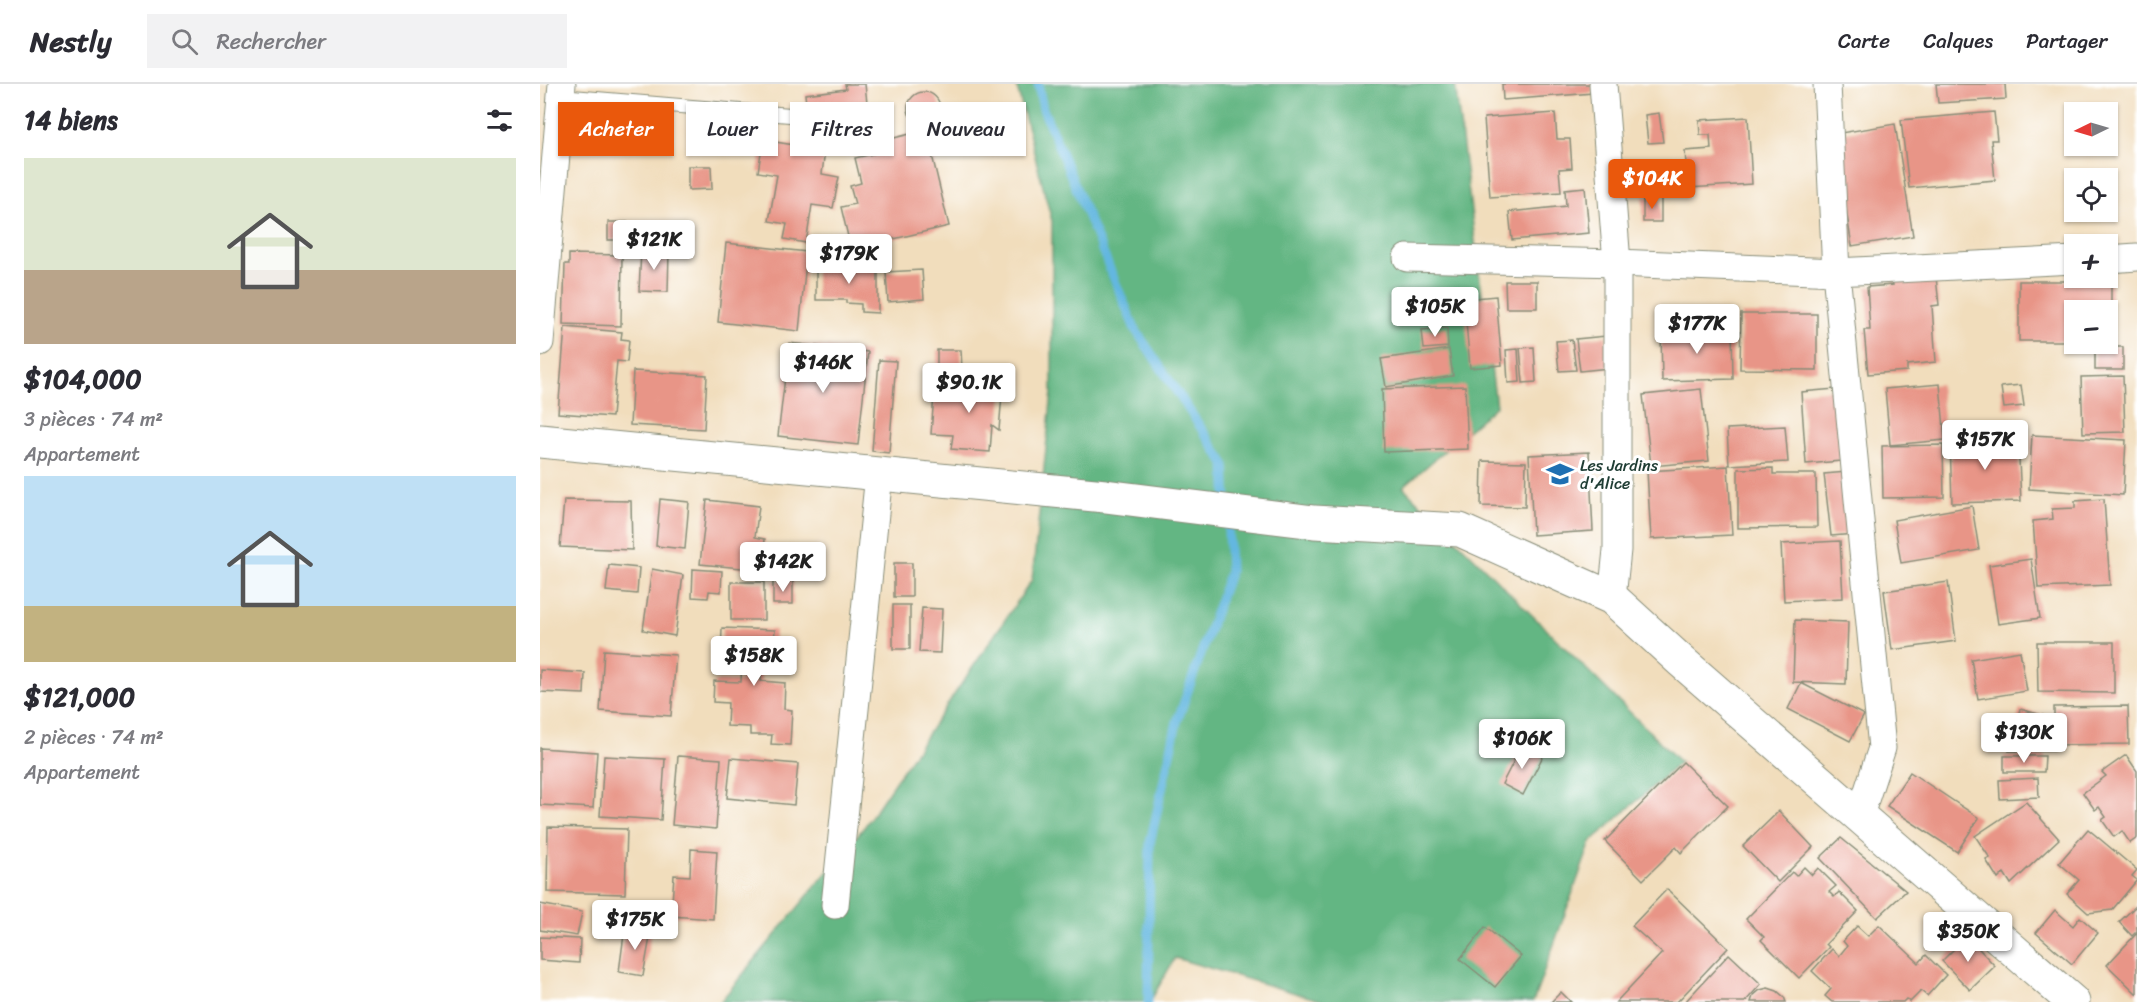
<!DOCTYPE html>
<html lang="fr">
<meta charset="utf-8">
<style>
body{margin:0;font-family:Sriracha,sans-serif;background:#f2f2f3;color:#2b2b33;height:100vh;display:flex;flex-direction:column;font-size:22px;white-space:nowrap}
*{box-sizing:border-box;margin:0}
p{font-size:20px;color:#7c7c81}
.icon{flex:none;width:33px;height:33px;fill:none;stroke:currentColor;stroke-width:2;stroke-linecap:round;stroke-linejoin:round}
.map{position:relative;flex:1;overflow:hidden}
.sheet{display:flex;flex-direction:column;background:#fff;width:540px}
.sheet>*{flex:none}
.guide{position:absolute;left:18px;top:18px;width:570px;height:54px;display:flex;gap:12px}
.needle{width:39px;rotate:265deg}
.controls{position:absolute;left:1524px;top:18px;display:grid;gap:12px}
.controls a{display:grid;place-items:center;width:54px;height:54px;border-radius:0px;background:#fff;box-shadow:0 2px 4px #0004;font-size:30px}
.price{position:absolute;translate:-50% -51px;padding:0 14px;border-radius:6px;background:#fff;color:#222;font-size:20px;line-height:39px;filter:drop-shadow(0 2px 3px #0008)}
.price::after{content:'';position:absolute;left:50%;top:36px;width:18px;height:14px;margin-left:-9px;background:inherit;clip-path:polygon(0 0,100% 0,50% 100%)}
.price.active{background:#ea580c;color:#fff}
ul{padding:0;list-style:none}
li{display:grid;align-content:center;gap:12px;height:318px;padding:0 24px}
li span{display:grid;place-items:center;height:186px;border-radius:0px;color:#555}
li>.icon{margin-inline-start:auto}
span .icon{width:108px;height:108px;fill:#fffc;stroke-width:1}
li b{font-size:26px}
h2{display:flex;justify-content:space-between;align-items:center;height:72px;padding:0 24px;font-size:26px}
.tag{padding:0 21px;border-radius:0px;background:#fff;box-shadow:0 2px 4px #0004;font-size:21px;line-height:54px}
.tag.active{background:#ea580c;color:#fff}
header{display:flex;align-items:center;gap:36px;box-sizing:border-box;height:84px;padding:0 30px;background:#fff;border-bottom:2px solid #e1e1e2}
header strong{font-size:28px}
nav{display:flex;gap:33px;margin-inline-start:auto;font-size:21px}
.search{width:420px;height:54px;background:#f2f2f3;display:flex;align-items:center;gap:15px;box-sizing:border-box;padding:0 21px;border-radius:0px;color:#7c7c81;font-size:22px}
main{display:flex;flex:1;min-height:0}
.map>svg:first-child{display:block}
</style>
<header>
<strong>Nestly</strong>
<div class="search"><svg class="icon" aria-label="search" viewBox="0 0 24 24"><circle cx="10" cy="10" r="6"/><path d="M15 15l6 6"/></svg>Rechercher</div>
<nav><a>Carte</a><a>Calques</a><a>Partager</a></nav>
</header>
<main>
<section class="sheet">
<h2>14 biens<svg class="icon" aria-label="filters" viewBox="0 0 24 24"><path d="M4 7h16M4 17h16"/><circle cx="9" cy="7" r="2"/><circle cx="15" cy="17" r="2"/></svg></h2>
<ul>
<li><span style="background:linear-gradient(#dfe7d0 60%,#b9a48a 0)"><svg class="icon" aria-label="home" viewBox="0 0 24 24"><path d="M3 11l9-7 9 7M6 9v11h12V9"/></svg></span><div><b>$104,000</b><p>3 pièces · 74 m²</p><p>Appartement</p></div></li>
<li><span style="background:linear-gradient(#bfe0f5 70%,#c2b280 0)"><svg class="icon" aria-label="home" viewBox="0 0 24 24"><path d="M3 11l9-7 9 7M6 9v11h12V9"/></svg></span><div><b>$121,000</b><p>2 pièces · 74 m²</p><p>Appartement</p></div></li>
</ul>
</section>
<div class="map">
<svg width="1597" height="918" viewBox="0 0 1597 918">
<rect width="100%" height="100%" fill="#fff"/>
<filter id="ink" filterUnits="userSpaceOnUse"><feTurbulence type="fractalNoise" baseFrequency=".0167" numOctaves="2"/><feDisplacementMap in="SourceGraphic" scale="12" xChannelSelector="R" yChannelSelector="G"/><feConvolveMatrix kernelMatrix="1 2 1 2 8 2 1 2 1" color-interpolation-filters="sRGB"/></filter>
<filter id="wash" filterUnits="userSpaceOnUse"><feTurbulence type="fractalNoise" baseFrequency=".008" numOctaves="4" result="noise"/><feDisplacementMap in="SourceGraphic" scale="24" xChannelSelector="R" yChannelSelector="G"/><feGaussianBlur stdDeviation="1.35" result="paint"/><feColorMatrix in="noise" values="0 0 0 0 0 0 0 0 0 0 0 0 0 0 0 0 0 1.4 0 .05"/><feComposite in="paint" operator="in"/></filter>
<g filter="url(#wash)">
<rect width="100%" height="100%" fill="#f1ddbc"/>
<path fill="#64b683" stroke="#427a5c" stroke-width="1.5" d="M476,0H915L956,322L863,403L1140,678L1051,758L993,918H786L635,874L610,918H180L325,742L492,496L512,308V137Z"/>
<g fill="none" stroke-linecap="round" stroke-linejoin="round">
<path stroke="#64b7e0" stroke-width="9" d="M498,0L503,25L595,245L685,380L690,487L637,638L610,759L608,918"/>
</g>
<g id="blocks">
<g fill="#e89587">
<path d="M305,0H325L327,19L320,20L322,44L269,49L265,10L306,5Z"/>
<path d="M962,0H1052L1053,9L963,16Z"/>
<path d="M1396,0H1465L1466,15L1398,19Z"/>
<circle cx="384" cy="24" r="16"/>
<path d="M1454,28L1457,56H1451L1455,96L1369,104L1361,36Z"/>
<path d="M1015,29L1017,55H1030L1032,84L1019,85L1021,108L950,113L944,34Z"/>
<path d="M1119,29L1123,58L1108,59L1105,31Z"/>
<path d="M1208,33L1212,100L1148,104L1145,67L1171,65L1170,51H1160L1159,36Z"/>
<path d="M1355,40L1373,152L1312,162L1294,50Z"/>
<path d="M386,46L409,142L311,165L301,123L315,120L310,102L321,99L315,74L337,69L334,59Z"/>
<path d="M223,56L285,66L282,90L299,93L293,124L272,121L266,159L244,155L247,140L229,137L237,91L218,88Z"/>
<path d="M148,82H171L172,105L148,106Z"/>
<path d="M1045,103L1049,149L972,156L969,128L1026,122L1025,105Z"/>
<rect x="1103" y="113" width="18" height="25"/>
<rect x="68" y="138" width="24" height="18"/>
<path d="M186,159L267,168L259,247L178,238Z"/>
<path d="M101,166L129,167L128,208L99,207Z"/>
<path d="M29,170L82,171L81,242L23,240L25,180H29Z"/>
<path d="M276,180L338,181V229L321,228V220L306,219V216H276Z"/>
<path d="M382,186L384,215L348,218L346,188Z"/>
<path d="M1396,193L1399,221L1392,222L1396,278L1367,281V287L1328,290L1324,246H1330L1327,203L1353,201L1352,197Z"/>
<path d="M965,197H997V224H966Z"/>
<path d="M1479,197H1571V257H1568V226H1534V257H1479Z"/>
<path d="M956,212L962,281L930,284L924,215Z"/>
<path d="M1201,230H1277V286L1200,285Z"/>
<path d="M25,243L82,248L81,255L89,256L87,278L77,277L72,333L18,329Z"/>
<path d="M907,244L908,263L884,265L882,246Z"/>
<path d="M1192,244L1193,295L1122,297L1121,247Z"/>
<path d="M1066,252L1069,284L1040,287L1036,255Z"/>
<path d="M1032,256L1036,286L1019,287L1016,257Z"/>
<path d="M249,259L328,268L318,361L238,352Z"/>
<path d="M994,263L996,298L983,299L980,264Z"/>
<rect x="1555" y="263" width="28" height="23"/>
<path d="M909,265L913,292L846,303L841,275Z"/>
<path d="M978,265L980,298L968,299L966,266Z"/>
<path d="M397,266H421L422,285L397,286Z"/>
<path d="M339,276L356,277L349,369L332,367Z"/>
<path d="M93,287L167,291L164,345L90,341Z"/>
<path d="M420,291L463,299L459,346L452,341L450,368L411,365L413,351L391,350L394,311L418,313Z"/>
<path d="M1583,292L1585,348L1543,349L1541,293Z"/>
<path d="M1400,300L1405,356L1350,361L1345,305Z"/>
<path d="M1481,301L1484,322L1464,324L1461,303Z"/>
<path d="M925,302L928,365L844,368L842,305Z"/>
<path d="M1161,305L1169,377L1111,382L1103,311Z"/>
<path d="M1295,305L1301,377L1266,380L1261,308Z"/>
<path d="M1245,342L1248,378L1189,381L1187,345Z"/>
<path d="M1492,351L1586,356L1583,411L1489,405Z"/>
<path d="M1478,355L1481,417L1412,419L1410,358Z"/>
<path d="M1403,361L1404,413L1343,414L1342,362Z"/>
<path d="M1049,368L1053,447L993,451L989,371Z"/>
<path d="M942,377L986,378L985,423L941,422Z"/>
<path d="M1188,382L1192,451L1111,455L1107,387Z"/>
<path d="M1233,384V390H1276L1277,443L1198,444V385Z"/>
<path d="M1307,388L1315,450L1291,452L1284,390Z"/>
<path d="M120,415L149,418L145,465L116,462Z"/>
<path d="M1564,415L1570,501L1498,504L1493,437L1513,435L1512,425L1535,424V417Z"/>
<path d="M24,416L91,417L92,466L20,463Z"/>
<path d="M167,416L219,422L215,453L225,455L222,486L160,480Z"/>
<path d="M1432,422L1439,466L1361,479L1354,436Z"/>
<path d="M1300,457L1303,514L1244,517L1241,460Z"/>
<path d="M1491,475L1500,534L1458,540L1449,481Z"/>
<rect x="354" y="479" width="18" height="34"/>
<path d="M69,481L99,484L97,510L66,507Z"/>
<path d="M112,485L143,491L135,552L103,546Z"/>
<path d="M153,485L182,487L181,508L169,507L168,514L152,513Z"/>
<rect x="233" y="497" width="20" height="23"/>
<rect x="191" y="498" width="33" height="38"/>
<path d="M1408,498L1416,557L1352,566L1344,507Z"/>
<rect x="353" y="521" width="17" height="44"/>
<path d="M382,524L402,525L400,569L379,568Z"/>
<path d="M1255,536L1308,538L1306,600L1253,598Z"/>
<path d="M182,544L235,546L232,584H221V597L245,599L244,625L252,626L250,661L231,660L232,651H210V643L187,642L188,619L173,618L174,597L201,598L202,573L181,572Z"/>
<path d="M1497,558H1574V609L1498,608Z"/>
<path d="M64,566L136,571L131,632L60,627Z"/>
<path d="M1480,567L1487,607L1438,615L1431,575Z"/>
<path d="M0,586L45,589L44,610L0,608Z"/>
<path d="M1261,599L1324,631L1310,657L1248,625Z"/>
<path d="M1588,622L1589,660L1514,661V623Z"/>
<path d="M1480,625L1509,633L1514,667H1469Z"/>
<path d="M982,661L1003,672L983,711L962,700Z"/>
<path d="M0,664L57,668L53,724L0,721Z"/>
<path d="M1586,671L1597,687V754L1590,759L1582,747L1574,753L1562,736L1566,733L1559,723L1555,726L1543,709L1566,692L1562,688Z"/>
<path d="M64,672L125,675L121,736L60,732Z"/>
<path d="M138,672L181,675L176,745L132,741Z"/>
<path d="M1464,672H1505L1504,688H1464Z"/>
<path d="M191,674L258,680L254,721L187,714Z"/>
<path d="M1143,678L1188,722L1141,769L1136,763L1103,796L1065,757Z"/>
<path d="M1370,688L1439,734L1417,768L1347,722Z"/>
<path d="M1498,694L1499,713L1460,715L1459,696Z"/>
<path d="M1486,718L1519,755L1471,800L1464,789L1458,795L1446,776L1450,774L1435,752Z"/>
<path d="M1239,727L1273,763L1238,798L1203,762Z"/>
<path d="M8,743L87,745L85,810L7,808Z"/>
<path d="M1548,745L1597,786L1592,792L1597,796L1572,826L1548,829L1527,810L1539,796L1519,779Z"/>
<path d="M1301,754L1366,807L1337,834L1280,774Z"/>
<path d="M151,765L177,767L173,835L131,832L134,791L150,792Z"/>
<path d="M1264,783L1272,791L1278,784L1296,802L1289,808L1294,813L1299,808L1318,827L1286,860L1289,863L1259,894L1221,856L1224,853L1206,835L1252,788L1256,792Z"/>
<path d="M1127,805L1188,864L1137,918H1076L1122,869L1092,842Z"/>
<path d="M0,820L42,828L37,852L0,846Z"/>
<path d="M1596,822L1597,847L1592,852L1579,838Z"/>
<path d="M1515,826L1533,842L1540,833L1558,849L1532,880L1496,849Z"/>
<path d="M1339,841L1379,879L1386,871L1406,891L1387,912L1381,907L1370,918L1366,915L1363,918H1292L1285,912L1291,905L1272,887L1292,865L1299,872L1307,862L1303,857L1317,842L1328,852Z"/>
<path d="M85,843L111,848L103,892L79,888Z"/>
<path d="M945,843L981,872L955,903L920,875Z"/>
<path d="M1597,849V910L1567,881Z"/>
<path d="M1427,852L1455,882L1430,906L1402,877Z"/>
<path d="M0,853L40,855L39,879L0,876Z"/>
<path d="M1189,870L1221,900L1205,918H1145Z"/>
<path d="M1228,904L1237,907L1244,913L1246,918H1211L1213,912L1220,906Z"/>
<path d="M1021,908L1031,918H1011Z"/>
</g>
</g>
</g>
<g filter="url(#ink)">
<use href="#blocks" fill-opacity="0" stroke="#888d78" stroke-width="1.5"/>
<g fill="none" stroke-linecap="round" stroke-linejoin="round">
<defs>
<path id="lane" d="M20,12L250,31"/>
<g id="street">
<path d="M1063,0L1077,179V466L1072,514"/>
<path d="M1287,0L1296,188L1342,664L1320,731"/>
<path d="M867,174L1077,179L1296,188L1534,176"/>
<path d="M1568,175L1597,173"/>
<path d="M0,258L22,0"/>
<path d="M295,821L339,390"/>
</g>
<path id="secondary" d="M0,357L565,412L774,438L920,446L1072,514L1141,577L1533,918"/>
</defs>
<use href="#lane" stroke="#888d78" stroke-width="16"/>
<use href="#street" stroke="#888d78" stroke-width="29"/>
<use href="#secondary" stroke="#888d78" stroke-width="35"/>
<use href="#lane" stroke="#fff" stroke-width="14"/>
<use href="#street" stroke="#fff" stroke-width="27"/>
<use href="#secondary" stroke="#fff" stroke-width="33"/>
</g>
</g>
<defs>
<symbol id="school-bare" viewBox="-9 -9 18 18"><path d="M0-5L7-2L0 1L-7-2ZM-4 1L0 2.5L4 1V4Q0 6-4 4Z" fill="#1f6fb2" stroke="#fff" stroke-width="2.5" paint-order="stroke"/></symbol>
</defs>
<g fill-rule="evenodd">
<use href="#school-bare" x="1001" y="371" width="38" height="38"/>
</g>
<g text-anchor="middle" stroke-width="6" stroke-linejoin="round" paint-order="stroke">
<g font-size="16" fill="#1f3d34" stroke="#fff" text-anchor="start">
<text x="1040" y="387">Les Jardins<tspan x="1040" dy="18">d'Alice</tspan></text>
</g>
</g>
</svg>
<div class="controls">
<a><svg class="needle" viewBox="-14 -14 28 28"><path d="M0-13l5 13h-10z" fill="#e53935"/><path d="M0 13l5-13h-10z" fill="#7c7c81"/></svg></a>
<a><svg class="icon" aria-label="locate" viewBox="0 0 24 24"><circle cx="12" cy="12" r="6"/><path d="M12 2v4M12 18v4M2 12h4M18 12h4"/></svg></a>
<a>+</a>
<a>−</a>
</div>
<b class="price active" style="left:1112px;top:126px">$104K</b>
<b class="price" style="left:114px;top:187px">$121K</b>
<b class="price" style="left:309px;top:201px">$179K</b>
<b class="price" style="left:895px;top:254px">$105K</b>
<b class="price" style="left:1157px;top:271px">$177K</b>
<b class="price" style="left:283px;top:310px">$146K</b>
<b class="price" style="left:429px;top:330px">$90.1K</b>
<b class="price" style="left:1445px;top:387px">$157K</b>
<b class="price" style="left:243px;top:509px">$142K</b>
<b class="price" style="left:214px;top:603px">$158K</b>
<b class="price" style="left:1484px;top:680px">$130K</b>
<b class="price" style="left:982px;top:686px">$106K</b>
<b class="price" style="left:95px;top:867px">$175K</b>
<b class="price" style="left:1428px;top:879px">$350K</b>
<div class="guide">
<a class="tag active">Acheter</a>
<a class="tag">Louer</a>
<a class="tag">Filtres</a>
<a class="tag">Nouveau</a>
</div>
</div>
</main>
